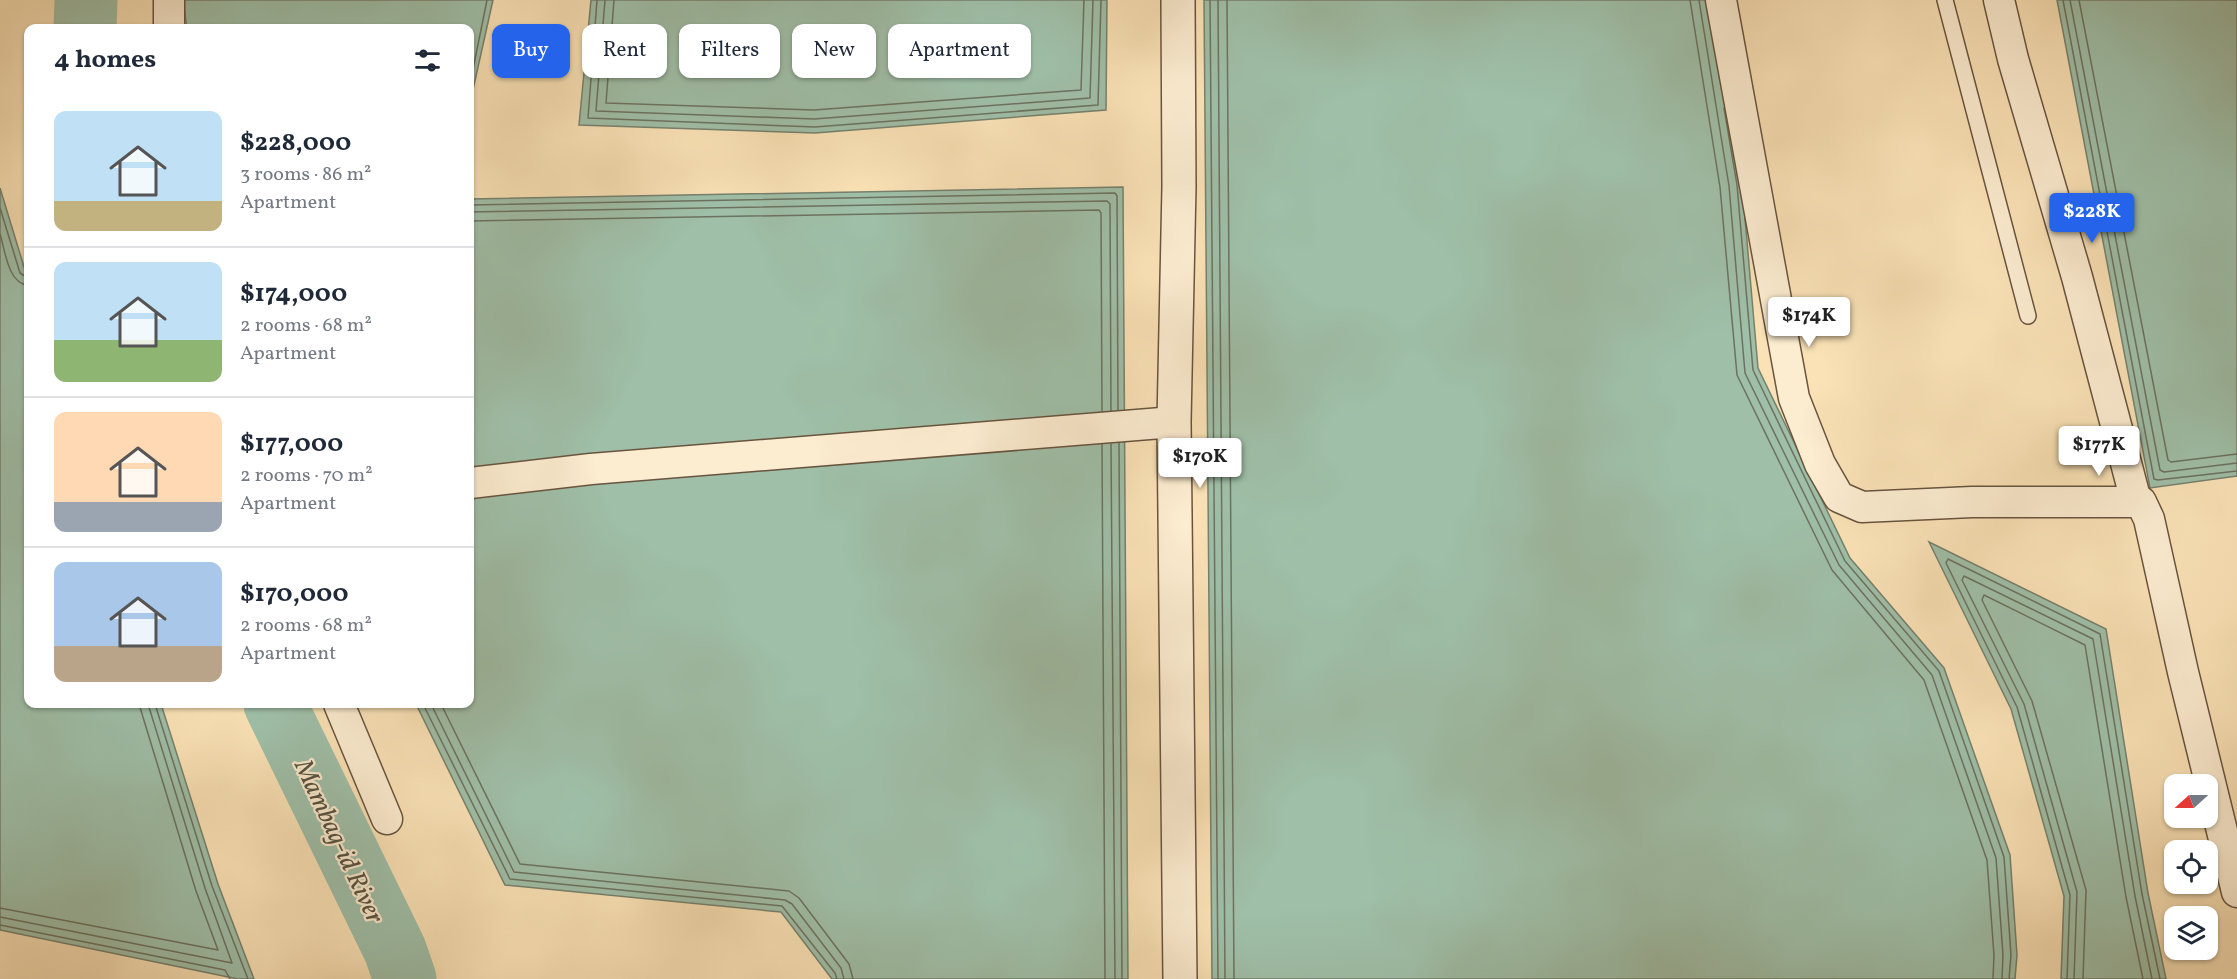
<!DOCTYPE html>
<meta charset="utf-8">
<style>
body{margin:0;font-family:Vollkorn,serif;background:#f6f6f7;color:#1f2937;height:100vh;display:flex;flex-direction:column;font-size:22px;white-space:nowrap}
*{box-sizing:border-box;margin:0}
p{font-size:20px;color:#747a83}
.icon{flex:none;width:33px;height:33px;fill:none;stroke:currentColor;stroke-width:2;stroke-linecap:round;stroke-linejoin:round}
.map{position:relative;flex:1;overflow:hidden}
.drawer{position:absolute;left:24px;top:24px;width:450px;height:684px;display:flex;flex-direction:column;background:#fff;border-radius:12px;box-shadow:0 2px 4px #0004}
.drawer>*{flex:none}
.hud{position:absolute;left:492px;top:24px;width:570px;height:54px;display:flex;gap:12px}
.needle{width:39px;rotate:249deg}
.controls{position:absolute;left:2164px;top:774px;display:grid;gap:12px}
.controls a{display:grid;place-items:center;width:54px;height:54px;border-radius:12px;background:#fff;box-shadow:0 2px 4px #0004;font-size:30px}
.price{position:absolute;translate:-50% -51px;padding:0 14px;border-radius:6px;background:#fff;color:#222;font-size:20px;line-height:39px;filter:drop-shadow(0 2px 3px #0008)}
.price::after{content:'';position:absolute;left:50%;top:36px;width:18px;height:14px;margin-left:-9px;background:inherit;clip-path:polygon(0 0,100% 0,50% 100%)}
.price.current{background:#2563eb;color:#fff}
ul{padding:0;list-style:none}
li{display:flex;align-items:center;gap:18px;height:150px;padding:0 30px}
li+li{border-top:2px solid #e0e1e3}
li span{display:grid;place-items:center;flex:none;width:168px;height:120px;border-radius:12px;color:#555}
li>.icon{margin-inline-start:auto}
span .icon{width:72px;height:72px;fill:#fffc;stroke-width:1}
li b{font-size:26px}
h2{display:flex;justify-content:space-between;align-items:center;height:72px;padding:0 30px;font-size:26px}
.tag{padding:0 21px;border-radius:12px;background:#fff;box-shadow:0 2px 4px #0004;font-size:21px;line-height:54px}
.tag.current{background:#2563eb;color:#fff}
.map>svg:first-child{display:block}
</style>
<div class="map">
<svg width="2237" height="979" viewBox="0 0 2237 979">
<rect width="100%" height="100%" fill="#fae2b6"/>
<filter id="stains"><feTurbulence type="fractalNoise" baseFrequency=".00333" numOctaves="4"/><feColorMatrix values="0 0 0 0 .2 0 0 0 0 .09 0 0 0 0 .02 0 0 0 .5 -.17"/></filter>
<radialGradient id="worn" r=".72"><stop offset=".6" stop-color="#630" stop-opacity="0"/><stop offset="1" stop-color="#630" stop-opacity=".3"/></radialGradient>
<g fill="#9fbfa8" stroke="#76816e" stroke-width="1.5">
<path d="M183,0H493L470,103V28H187Z"/>
<path d="M591,0H1107L1106,110L815,133L579,125Z"/>
<path d="M1204,0H1713L1742,184L1758,368L1850,558L1944,668L2010,855L2017,955L2015,979H1212Z"/>
<path d="M2057,0H2237V476L2150,488Z"/>
<path d="M1123,187L1128,979H832L781,912L505,885L416,704H470V199Z"/>
<path d="M0,188L28,280V704H161L218,884L254,979H238L0,930Z"/>
<path d="M1929,542L2106,629L2148,893L2166,979H2061L2064,896L2011,709Z"/>
</g>
<g fill="none" stroke-linecap="round" stroke-linejoin="round">
<g stroke="#6c7260" stroke-width="1.5">
<path d="M597,0L588,118L815,127L1098,105L1101,0"/>
<path d="M605,0L596,111L814,119L1090,98L1093,0"/>
<path d="M614,0L606,103L814,110L1081,90L1084,0"/>
<path d="M1210,0L1218,979"/>
<path d="M1218,0L1225,979"/>
<path d="M1227,0L1234,979"/>
<path d="M1690,0L1720,187L1737,375L1832,570L1924,680L1987,860L1994,955L1993,979"/>
<path d="M1699,0L1729,186L1745,373L1839,565L1932,675L1996,858L2003,955L2002,979"/>
<path d="M2063,0L2154,479L2158,480L2237,471"/>
<path d="M2070,0L2160,470L2164,472L2237,463"/>
<path d="M2079,0L2168,460L2171,462L2237,454"/>
<path d="M470,84L487,0"/>
<path d="M1724,108L1737,185L1753,370L1845,561L1939,671L2004,857L2011,955L2009,979"/>
<path d="M470,205L1115,193L1117,196L1118,410"/>
<path d="M0,208L20,273L28,278"/>
<path d="M470,212L1107,201L1110,204L1111,411"/>
<path d="M470,221L1099,210L1101,213L1102,411"/>
<path d="M0,234C5,250 8,284 28,285"/>
<path d="M1119,443L1122,979"/>
<path d="M1102,444L1105,979"/>
<path d="M1111,444L1115,979"/>
<path d="M155,704L212,886L248,979"/>
<path d="M423,704L510,879L782,906L835,973L837,979"/>
<path d="M431,704L514,872L785,900L792,904L841,968L844,979"/>
<path d="M441,704L520,864L789,891L799,898L849,964L853,979"/>
<path d="M0,908L218,950L196,891L139,704"/>
<path d="M0,917L232,963L205,888L148,704"/>
<path d="M0,925L225,970L230,979"/>
<path d="M2067,979L2070,895L2017,707L1946,563L1948,559L2100,634L2142,894L2160,979"/>
<path d="M2074,979L2077,892L2024,704L1962,580L1964,576L2093,639L2135,896L2152,979"/>
<path d="M2083,979L2086,890L2032,701L1982,600L1984,595L2085,645L2126,897L2143,979"/>
</g>
<g stroke="#9fbfa8" stroke-width="63">
<path d="M85,28L86,0"/>
<path d="M275,704L395,950L405,979"/>
</g>
<defs>
<path id="service" d="M1945,0L2028,316"/>
<g id="minor">
<path d="M169,0V28"/>
<path d="M1721,0L1794,398L1820,464L1839,497L1862,507L1972,502H2141L2149,519L2183,672L2237,892"/>
<path d="M1999,0L2013,59L2077,277L2136,501"/>
<path d="M470,483L591,469L1174,422"/>
<path d="M339,704L387,819"/>
</g>
<path id="tertiary" d="M1178,0L1179,186L1174,422L1180,979"/>
</defs>
<use href="#service" stroke="#68543f" stroke-width="18"/>
<use href="#minor" stroke="#68543f" stroke-width="33"/>
<use href="#tertiary" stroke="#68543f" stroke-width="36"/>
<use href="#service" stroke="#fcecd0" stroke-width="15"/>
<use href="#minor" stroke="#fcecd0" stroke-width="30"/>
<use href="#tertiary" stroke="#fcecd0" stroke-width="33"/>
</g>
<g text-anchor="middle" stroke-width="4.5" stroke-linejoin="round" paint-order="stroke">
<g font-size="26" font-style="italic" fill="#575342" stroke="#fcecd0">
<text transform="translate(340 841) rotate(65)" y="9">Mambag-id River</text>
</g>
</g>
<rect width="100%" height="100%" filter="url(#stains)"/>
<rect width="100%" height="100%" fill="url(#worn)"/>
</svg>
<div class="controls">
<a><svg class="needle" viewBox="-14 -14 28 28"><path d="M0-13l5 13h-10z" fill="#e53935"/><path d="M0 13l5-13h-10z" fill="#747a83"/></svg></a>
<a><svg class="icon" aria-label="locate" viewBox="0 0 24 24"><circle cx="12" cy="12" r="6"/><path d="M12 2v4M12 18v4M2 12h4M18 12h4"/></svg></a>
<a><svg class="icon" aria-label="layers" viewBox="0 0 24 24"><path d="M12 4l9 5-9 5-9-5zM3 14l9 5 9-5"/></svg></a>
</div>
<b class="price current" style="left:2092px;top:244px">$228K</b>
<b class="price" style="left:1809px;top:348px">$174K</b>
<b class="price" style="left:2099px;top:477px">$177K</b>
<b class="price" style="left:1200px;top:489px">$170K</b>
<div class="hud">
<a class="tag current">Buy</a>
<a class="tag">Rent</a>
<a class="tag">Filters</a>
<a class="tag">New</a>
<a class="tag">Apartment</a>
</div>
<section class="drawer">
<h2>4 homes<svg class="icon" aria-label="filters" viewBox="0 0 24 24"><path d="M4 7h16M4 17h16"/><circle cx="9" cy="7" r="2"/><circle cx="15" cy="17" r="2"/></svg></h2>
<ul>
<li><span style="background:linear-gradient(#bfe0f5 75%,#c2b280 0)"><svg class="icon" aria-label="home" viewBox="0 0 24 24"><path d="M3 11l9-7 9 7M6 9v11h12V9"/></svg></span><div><b>$228,000</b><p>3 rooms · 86 m²</p><p>Apartment</p></div></li>
<li><span style="background:linear-gradient(#bfe0f5 65%,#8fb573 0)"><svg class="icon" aria-label="home" viewBox="0 0 24 24"><path d="M3 11l9-7 9 7M6 9v11h12V9"/></svg></span><div><b>$174,000</b><p>2 rooms · 68 m²</p><p>Apartment</p></div></li>
<li><span style="background:linear-gradient(#ffd9b3 75%,#9aa5b1 0)"><svg class="icon" aria-label="home" viewBox="0 0 24 24"><path d="M3 11l9-7 9 7M6 9v11h12V9"/></svg></span><div><b>$177,000</b><p>2 rooms · 70 m²</p><p>Apartment</p></div></li>
<li><span style="background:linear-gradient(#a9c7e8 70%,#b9a48a 0)"><svg class="icon" aria-label="home" viewBox="0 0 24 24"><path d="M3 11l9-7 9 7M6 9v11h12V9"/></svg></span><div><b>$170,000</b><p>2 rooms · 68 m²</p><p>Apartment</p></div></li>
</ul>
</section>
</div>
